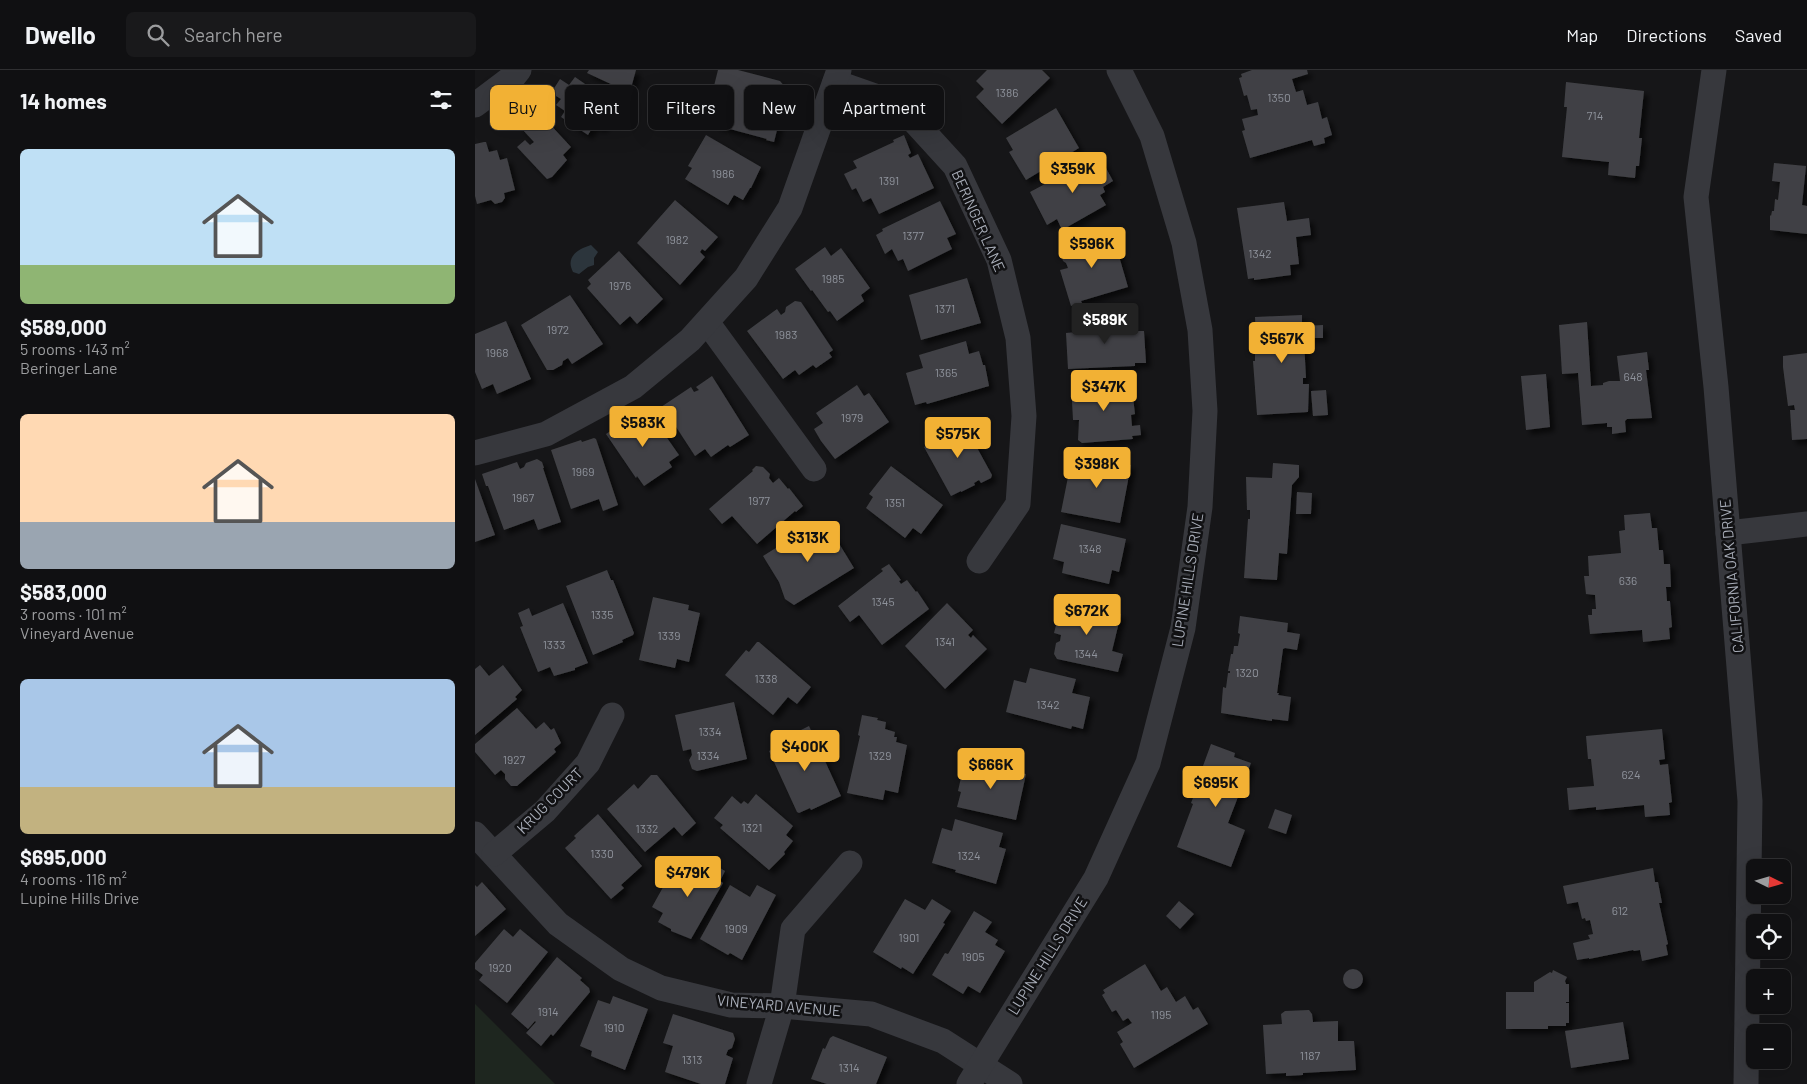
<!DOCTYPE html>
<meta charset="utf-8">
<style>
body{margin:0;font-family:Barlow,sans-serif;background:#19191b;color:#f1f3f6;height:100vh;display:flex;flex-direction:column;font-size:19px;white-space:nowrap}
*{box-sizing:border-box;margin:0}
p{font-size:16px;color:#9c9d9f}
.icon{flex:none;width:28px;height:28px;fill:none;stroke:currentColor;stroke-width:2;stroke-linecap:round;stroke-linejoin:round}
.map{position:relative;flex:1;overflow:hidden}
.panel{display:flex;flex-direction:column;background:#101012;width:475px}
.panel>*{flex:none}
.guide{position:absolute;left:15px;top:15px;width:475px;height:45px;display:flex;gap:10px}
.needle{width:32px;rotate:95deg}
.fabs{position:absolute;left:1271px;top:789px;display:grid;gap:10px}
.fabs a{display:grid;place-items:center;width:45px;height:45px;border-radius:8px;background:#101012;box-shadow:0 5px 20px #0002,0 0 0 1px #303032;font-size:25px}
.price{position:absolute;translate:-50% -42px;padding:0 11px;border-radius:5px;background:#f2b134;color:#111;font-size:16px;line-height:32px;filter:drop-shadow(0 1px 2px #0008)}
.price::after{content:'';position:absolute;left:50%;top:30px;width:15px;height:11px;margin-left:-8px;background:inherit;clip-path:polygon(0 0,100% 0,50% 100%)}
.price.on{background:#222;color:#fff}
ul{padding:0;list-style:none}
li{display:grid;align-content:center;gap:10px;height:265px;padding:0 20px}
li span{display:grid;place-items:center;height:155px;border-radius:8px;color:#555}
li>.icon{margin-inline-start:auto}
span .icon{width:90px;height:90px;fill:#fffc;stroke-width:1}
li b{font-size:21px}
h2{display:flex;justify-content:space-between;align-items:center;height:60px;padding:0 20px;font-size:21px}
.pill{padding:0 18px;border-radius:8px;background:#101012;box-shadow:0 5px 20px #0002,0 0 0 1px #303032;font-size:18px;line-height:45px}
.pill.on{background:#f2b134;color:#111}
header{display:flex;align-items:center;gap:30px;box-sizing:border-box;height:70px;padding:0 25px;background:#101012;border-bottom:1px solid #303032}
header strong{font-size:24px}
nav{display:flex;gap:28px;margin-inline-start:auto;font-size:18px}
.search{width:350px;height:45px;background:#19191b;display:flex;align-items:center;gap:12px;box-sizing:border-box;padding:0 18px;border-radius:8px;color:#9c9d9f;font-size:19px}
main{display:flex;flex:1;min-height:0}
.map>svg:first-child{display:block}
</style>
<header>
<strong>Dwello</strong>
<div class="search"><svg class="icon" aria-label="search" viewBox="0 0 24 24"><circle cx="10" cy="10" r="6"/><path d="M15 15l6 6"/></svg>Search here</div>
<nav><a>Map</a><a>Directions</a><a>Saved</a></nav>
</header>
<main>
<section class="panel">
<h2>14 homes<svg class="icon" aria-label="filters" viewBox="0 0 24 24"><path d="M4 7h16M4 17h16"/><circle cx="9" cy="7" r="2"/><circle cx="15" cy="17" r="2"/></svg></h2>
<ul>
<li><span style="background:linear-gradient(#bfe0f5 75%,#8fb573 0)"><svg class="icon" aria-label="home" viewBox="0 0 24 24"><path d="M3 11l9-7 9 7M6 9v11h12V9"/></svg></span><div><b>$589,000</b><p>5 rooms · 143 m²</p><p>Beringer Lane</p></div></li>
<li><span style="background:linear-gradient(#ffd9b3 70%,#9aa5b1 0)"><svg class="icon" aria-label="home" viewBox="0 0 24 24"><path d="M3 11l9-7 9 7M6 9v11h12V9"/></svg></span><div><b>$583,000</b><p>3 rooms · 101 m²</p><p>Vineyard Avenue</p></div></li>
<li><span style="background:linear-gradient(#a9c7e8 70%,#c2b280 0)"><svg class="icon" aria-label="home" viewBox="0 0 24 24"><path d="M3 11l9-7 9 7M6 9v11h12V9"/></svg></span><div><b>$695,000</b><p>4 rooms · 116 m²</p><p>Lupine Hills Drive</p></div></li>
</ul>
</section>
<div class="map">
<svg width="1332" height="1014" viewBox="0 0 1332 1014">
<defs>
<filter id="shadow"><feDropShadow dx="4.5" dy="4.5" stdDeviation="2.5" flood-color="#0009"/></filter>
</defs>
<rect width="100%" height="100%" fill="#161618"/>
<path fill="#1e261f" d="M0,934L80,1014H0Z"/>
<path fill="#2c353c" d="M116,175L123,182L119,188V195L113,197L104,204L98,202C90,187 103,179 116,175Z"/>
<g fill="#404145" filter="url(#shadow)">
<path d="M114,0H161L156,18L151,21L112,3Z"/>
<path d="M243,0H263L305,11L310,17L307,27L302,29L301,34L308,36L299,72L291,70L292,69L240,55L250,19L239,16Z"/>
<path d="M512,0H567L575,8L527,54L501,27L509,19L501,11Z"/>
<path d="M777,0H832L833,4L817,9L821,22L828,20L832,35L843,32L847,49L852,47L857,65L849,68L850,73L839,76L837,70L775,88L767,61L770,60L767,49L783,45L782,39L776,40L772,25L769,26L764,8L767,7L766,4Z"/>
<path d="M100,7L139,34L132,45L133,50L128,57L124,58L119,55L113,65L86,47L90,41L81,35L86,29L76,23L85,9L94,15Z"/>
<path d="M1091,12L1169,21L1164,68H1167L1164,96H1161L1160,108L1133,105L1134,92L1087,87L1092,37H1089Z"/>
<path d="M60,38L96,77L88,85L92,90L77,107L72,109L42,77L50,70L55,75L59,72L46,58L47,57L44,53Z"/>
<path d="M581,38L604,78L551,110L534,82L538,80L531,68Z"/>
<path d="M231,65L286,97L276,118H275L268,130L259,125L253,135L210,109L217,98L213,96Z"/>
<path d="M429,65L436,83L433,85L435,88L443,84L459,118L404,144L396,128L388,132L381,118L377,120L369,104L382,98L378,91L419,72L418,70Z"/>
<path d="M9,72H11L14,82L22,80L25,90L32,88L40,120L29,123L30,128L27,132L20,134L16,130L2,134L0,126V74Z"/>
<path d="M624,85L638,111L628,117L630,122L625,125L631,135L587,160L582,149L572,155L555,122Z"/>
<path d="M1299,93L1331,96L1327,135L1332,136V164L1295,160V145L1296,146L1297,141H1299L1300,129L1303,130L1305,112L1297,111Z"/>
<path d="M200,130L243,167L230,181L227,179L225,182L230,187L205,215L162,173Z"/>
<path d="M465,131L481,164L472,168L477,179L433,201L428,189L423,191L417,179L410,184L401,165L408,161L407,159Z"/>
<path d="M809,132L812,151L834,148L836,165L821,167L824,194L815,195L816,205L779,210V208L773,209L762,138Z"/>
<path d="M637,162L653,217L606,231L607,233L596,236L585,200L593,198L591,193L588,191L585,181L588,176Z"/>
<path d="M350,177L356,186L366,178L395,218L386,225L389,231L362,251L355,241L353,242L337,220L336,221L320,199Z"/>
<path d="M144,181L188,229L162,254L155,246L145,255L112,218L116,214L113,210Z"/>
<path d="M492,208L506,253L446,270L434,225Z"/>
<path d="M95,225L128,274L97,294L93,288L88,291L87,295L78,300H72L46,255Z"/>
<path d="M320,231L326,232L358,280L354,283L357,287L341,298L338,295L324,305L320,300L308,309L272,261L302,239L306,245L310,242L311,237Z"/>
<path d="M827,245V254L830,253V256L848,255V268H831L829,271L831,308H828V314H834L833,342L782,345L778,291H780V278L784,277L783,265H781L780,247Z"/>
<path d="M651,247L652,261H669L671,293H660V296L593,299L591,263L601,262V250Z"/>
<path d="M31,251L56,309L22,324L18,314L7,319L0,302V264Z"/>
<path d="M1112,252L1116,316L1128,315V313L1134,311H1145L1142,286L1172,282L1174,300H1171L1177,348L1152,349L1150,351L1151,362L1137,364V357H1132V353L1107,355L1103,303L1087,304L1084,255Z"/>
<path d="M491,271L494,284L504,281L508,295H510L514,316L452,334L451,332L440,335L431,303L448,298L444,285Z"/>
<path d="M1332,283V369L1317,370L1315,340H1320L1319,335L1313,336L1308,297V286Z"/>
<path d="M1071,304L1075,357L1051,360L1046,306Z"/>
<path d="M237,306L274,365L255,377L253,375L236,387L230,379L220,386L194,346L192,347L186,337L216,317L219,322L224,320L221,317Z"/>
<path d="M654,311L655,327H658L660,344L656,345L657,356L665,355L666,365L657,366L658,369L607,373L603,370L604,350H598L596,313L611,312V314Z"/>
<path d="M382,315L389,326L394,323L414,352L360,389L346,371L339,359L348,353L341,343Z"/>
<path d="M851,320L853,345L838,346L836,321Z"/>
<path d="M160,344L166,353L176,345L204,385L194,392L197,397L169,416L162,406L161,408L131,364Z"/>
<path d="M484,349L487,355L489,354L517,405L516,408L506,413L504,410L499,413L500,415L486,422V421L476,426L449,377L468,367L464,360Z"/>
<path d="M119,368L121,369L143,435L128,441L124,429L96,439L76,380L106,370L107,372Z"/>
<path d="M602,385L656,395L645,453L586,442L593,407L601,408V404H599Z"/>
<path d="M62,389L67,392L69,398H68L86,452L63,460L59,449L29,460L13,416H11L7,404L42,392L45,399L49,397L51,393Z"/>
<path d="M798,393L824,395V407L817,415L812,484L804,483L802,510L769,508L773,449H775V440H772L771,407L797,408Z"/>
<path d="M281,396L288,397L295,404L294,408L298,413L304,408L313,419L314,418L328,436L321,442L320,441L282,474L257,446L247,454L234,439L278,401L277,400Z"/>
<path d="M416,396L468,435L446,464L438,458L430,468L391,438L398,427L394,424Z"/>
<path d="M0,409L20,465L0,472Z"/>
<path d="M822,422L837,423L836,444H821Z"/>
<path d="M1175,443L1177,458H1182L1184,480H1188L1189,494H1195L1196,517H1191L1192,531H1195L1197,557L1194,558L1195,569L1168,572L1167,560L1115,564L1113,545H1117V539H1121L1120,525L1111,524L1109,506H1114L1113,486L1146,483L1144,461L1150,460L1149,445Z"/>
<path d="M339,452L346,453L351,462L350,467L353,471L360,467L379,498L319,535L310,529L304,512L288,486L336,456Z"/>
<path d="M586,454L651,469L644,502L637,500L634,514L587,503L589,492L578,489Z"/>
<path d="M414,494L426,510L424,511L426,514L432,510L441,522L442,521L454,539L407,575L384,545L375,552L363,536L408,501L406,499Z"/>
<path d="M132,500L136,510H138L159,563L158,565L147,570L148,572L118,585L91,516Z"/>
<path d="M178,527L214,535L213,540L225,543L214,592L202,589L200,598L164,590Z"/>
<path d="M588,528L600,531L599,533L646,544L637,581L648,584L643,602L582,589L579,584L581,573L585,571L586,565L579,563Z"/>
<path d="M88,533L113,593L100,598V600L79,606L75,597L63,602L45,557L48,556L43,543L54,538L57,546Z"/>
<path d="M472,533L498,560L493,565L496,568L498,565L512,579L470,619L430,576Z"/>
<path d="M765,546L813,553L812,562L825,564L822,580L810,578L808,579L802,623H804L803,625L816,627L813,651L797,649V651L746,643L748,617L751,618L753,603H755V601H753L756,584H758L759,576H763L765,564L763,563Z"/>
<path d="M282,572H284L336,617L322,634L313,627L298,645L250,605L271,580L274,582Z"/>
<path d="M5,595L14,606L28,595L47,620L40,627L42,629L0,665V599Z"/>
<path d="M555,598L601,609L597,623L615,627L608,659L597,656L596,659L531,642L539,610L551,613Z"/>
<path d="M259,632L272,689L222,701L217,699L214,690L217,685L216,679L208,681L200,645Z"/>
<path d="M42,638L61,659L69,652L76,660L79,658L86,673L79,679L81,682L42,716H36L30,709V704L26,700L20,705L0,682V674Z"/>
<path d="M387,645L403,648L402,650L411,652L410,659L420,662L419,667H422L421,672L432,675L423,723L410,720L408,730L372,723L385,666L383,665Z"/>
<path d="M334,656L366,726L336,740L335,738L324,743L322,742L294,681L320,668L318,664Z"/>
<path d="M1187,659L1190,689L1184,690L1185,695L1193,694L1197,732L1194,733L1195,745L1170,747L1169,735L1121,740V737L1094,740L1092,718L1119,716L1116,689H1113L1111,666Z"/>
<path d="M736,674L760,683L759,687L776,693L753,753L770,760L756,797L702,777L718,734L716,733L723,715L725,716L727,709L724,707Z"/>
<path d="M490,690L551,704L541,750L482,737L486,722L483,721Z"/>
<path d="M176,705H182L221,753L207,766L199,757L170,782L132,739L159,714L163,719Z"/>
<path d="M281,724L318,756L311,765L318,771L309,782L310,784L294,800L245,758L248,755L239,748L257,726L266,734L269,731L273,734Z"/>
<path d="M800,739L817,745L811,764L793,758Z"/>
<path d="M123,744L167,796L146,815L149,818L136,829L90,778L101,768L99,766Z"/>
<path d="M480,749L528,763L524,777L531,779L521,814L480,802L481,800L457,793L467,758L477,761Z"/>
<path d="M232,790L250,801L245,811L248,813L216,869L196,861V859L183,852L188,843L177,837L201,794L213,801L216,796L225,801Z"/>
<path d="M1178,798L1180,812H1183L1187,833H1184L1193,874L1191,875L1193,885L1167,891L1165,880L1159,881L1158,880L1114,889V888L1102,890L1098,873L1115,869L1113,865L1118,864L1115,850L1111,851L1110,848L1107,849L1103,832L1092,834L1088,816Z"/>
<path d="M7,812L31,839L0,866V815L2,817Z"/>
<path d="M255,815L275,827L282,815L301,825L267,890L255,883L253,885L225,869Z"/>
<path d="M430,829L450,840L457,829L476,841L468,853L470,854L438,904L427,897L426,899L398,882Z"/>
<path d="M704,831L719,844L705,859L691,846Z"/>
<path d="M499,841L517,852L510,862L523,870L520,875L530,881L505,923L493,916L488,924L457,905L470,883L473,884Z"/>
<path d="M29,859L38,867L45,859L73,882L32,933L4,910L8,905L0,899V893Z"/>
<path d="M82,887L107,908L105,910L114,918L115,922L78,966L76,964L66,976L51,963L61,952L60,951L53,959L36,944Z"/>
<path d="M670,894L686,921L692,917L701,932L710,926L718,940L723,937L733,954L659,998L645,974L648,972L642,962L657,953L653,948L648,951L641,940L637,942L627,925L630,923L628,920Z"/>
<circle cx="878" cy="909" r="10"/>
<path d="M1078,900L1092,907L1090,911L1091,914H1094V932H1091V933H1094V953H1091V956H1073V959H1031V922H1059V912L1075,902L1077,903Z"/>
<path d="M138,926L173,939L150,1000L116,986L117,981L105,976L123,930L135,934Z"/>
<path d="M834,940L837,944L838,952L863,951V971H879L881,1000L828,1003V1005L811,1006V1003L791,1004L788,955L807,954L806,944L810,941Z"/>
<path d="M198,944L258,963L260,969L257,978L253,980L251,985L258,988L250,1014H226L190,1002L198,976L188,973Z"/>
<path d="M1148,952L1154,989L1096,998L1090,961Z"/>
<path d="M358,966L412,987L401,1014H352L336,1009L348,978L350,979L355,968Z"/>
</g>
<g fill="none" stroke-linecap="round" stroke-linejoin="round">
<g stroke="#37383d" stroke-width="25">
<path d="M1239,0L1221,127L1241,317L1275,731L1271,1014"/>
<path d="M360,12L400,26L438,50L480,96L524,190L543,268L549,346L543,434L504,491"/>
<path d="M0,35L40,5L44,0"/>
<path d="M232,252L339,399"/>
<path d="M0,383L71,364L158,317L215,270L271,208L315,138L364,0"/>
<path d="M1253,463L1332,454"/>
<path d="M0,764L83,854L146,899L186,918L256,935L307,936L396,944L468,971L535,1014"/>
<path d="M19,784L70,741L113,693L137,645"/>
<path d="M284,1014L307,936L318,859L375,793"/>
<path d="M494,1014L621,808L673,693L708,558L725,437L730,341L725,260L709,173L677,66L644,0"/>
</g>
</g>
<g text-anchor="middle" stroke-width="5" stroke-linejoin="round" paint-order="stroke">
<g font-size="12" fill="#8e929b">
<text x="532" y="27">1386</text>
<text x="804" y="32">1350</text>
<text x="1120" y="50">714</text>
<text x="248" y="108">1986</text>
<text x="414" y="115">1391</text>
<text x="438" y="170">1377</text>
<text x="202" y="174">1982</text>
<text x="785" y="188">1342</text>
<text x="358" y="213">1985</text>
<text x="145" y="220">1976</text>
<text x="470" y="243">1371</text>
<text x="83" y="264">1972</text>
<text x="311" y="269">1983</text>
<text x="22" y="287">1968</text>
<text x="471" y="307">1365</text>
<text x="1158" y="311">648</text>
<text x="377" y="352">1979</text>
<text x="108" y="406">1969</text>
<text x="48" y="432">1967</text>
<text x="284" y="435">1977</text>
<text x="420" y="437">1351</text>
<text x="615" y="483">1348</text>
<text x="1153" y="515">636</text>
<text x="408" y="536">1345</text>
<text x="127" y="549">1335</text>
<text x="194" y="570">1339</text>
<text x="470" y="576">1341</text>
<text x="79" y="579">1333</text>
<text x="611" y="588">1344</text>
<text x="772" y="607">1320</text>
<text x="291" y="613">1338</text>
<text x="573" y="639">1342</text>
<text x="235" y="666">1334</text>
<text x="233" y="690">1334</text>
<text x="405" y="690">1329</text>
<text x="39" y="694">1927</text>
<text x="1156" y="709">624</text>
<text x="277" y="762">1321</text>
<text x="172" y="763">1332</text>
<text x="127" y="788">1330</text>
<text x="494" y="790">1324</text>
<text x="1145" y="845">612</text>
<text x="261" y="863">1909</text>
<text x="434" y="872">1901</text>
<text x="498" y="891">1905</text>
<text x="25" y="902">1920</text>
<text x="73" y="946">1914</text>
<text x="686" y="949">1195</text>
<text x="139" y="962">1910</text>
<text x="835" y="990">1187</text>
<text x="217" y="994">1313</text>
<text x="374" y="1002">1314</text>
</g>
<g font-size="15" fill="#a8adb8" stroke="#111113">
<text transform="translate(503 151) rotate(66)" y="5">BERINGER LANE</text>
<text transform="translate(1257 506) rotate(-95)" y="5">CALIFORNIA OAK DRIVE</text>
<text transform="translate(713 510) rotate(-81)" y="5">LUPINE HILLS DRIVE</text>
<text transform="translate(75 731) rotate(-45)" y="5">KRUG COURT</text>
<text transform="translate(573 886) rotate(-58)" y="5">LUPINE HILLS DRIVE</text>
<text transform="translate(304 936) rotate(5)" y="5">VINEYARD AVENUE</text>
</g>
</g>
</svg>
<div class="fabs">
<a><svg class="needle" viewBox="-14 -14 28 28"><path d="M0-13l5 13h-10z" fill="#e53935"/><path d="M0 13l5-13h-10z" fill="#9c9d9f"/></svg></a>
<a><svg class="icon" aria-label="locate" viewBox="0 0 24 24"><circle cx="12" cy="12" r="6"/><path d="M12 2v4M12 18v4M2 12h4M18 12h4"/></svg></a>
<a>+</a>
<a>−</a>
</div>
<b class="price" style="left:598px;top:124px">$359K</b>
<b class="price" style="left:617px;top:199px">$596K</b>
<b class="price on" style="left:630px;top:275px">$589K</b>
<b class="price" style="left:807px;top:294px">$567K</b>
<b class="price" style="left:629px;top:342px">$347K</b>
<b class="price" style="left:168px;top:378px">$583K</b>
<b class="price" style="left:483px;top:389px">$575K</b>
<b class="price" style="left:622px;top:419px">$398K</b>
<b class="price" style="left:333px;top:493px">$313K</b>
<b class="price" style="left:612px;top:566px">$672K</b>
<b class="price" style="left:330px;top:702px">$400K</b>
<b class="price" style="left:516px;top:720px">$666K</b>
<b class="price" style="left:741px;top:738px">$695K</b>
<b class="price" style="left:213px;top:828px">$479K</b>
<div class="guide">
<a class="pill on">Buy</a>
<a class="pill">Rent</a>
<a class="pill">Filters</a>
<a class="pill">New</a>
<a class="pill">Apartment</a>
</div>
</div>
</main>
